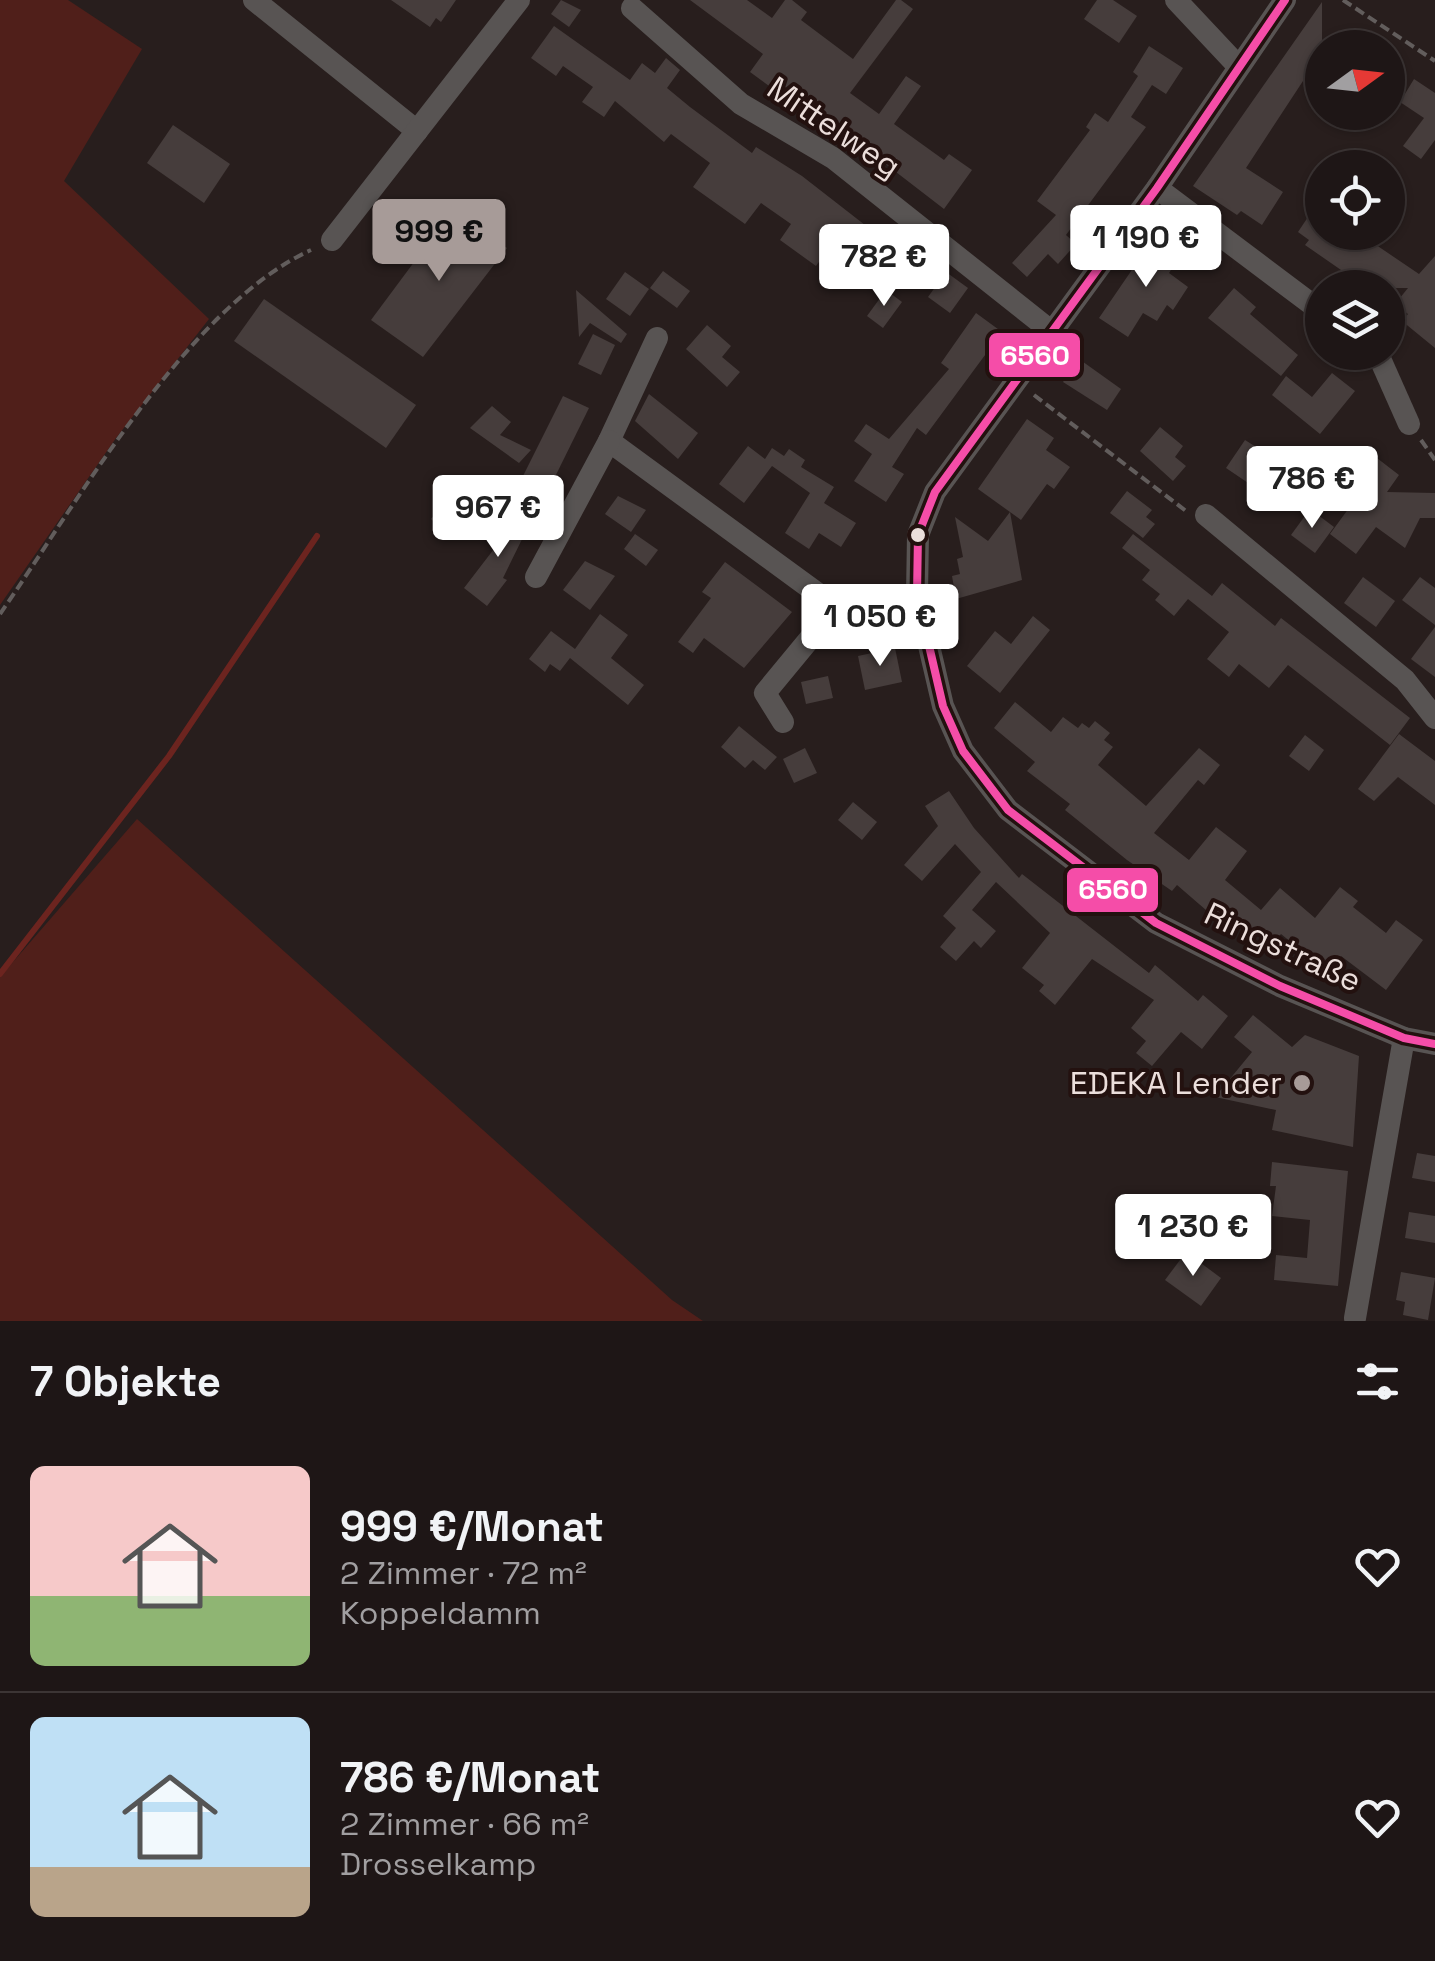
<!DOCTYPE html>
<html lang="de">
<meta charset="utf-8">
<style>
body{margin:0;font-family:"Space Grotesk",sans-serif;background:#261f1f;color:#f1f3f6;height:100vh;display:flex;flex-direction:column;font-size:38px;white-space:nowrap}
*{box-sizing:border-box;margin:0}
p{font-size:32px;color:#a19fa1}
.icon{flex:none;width:55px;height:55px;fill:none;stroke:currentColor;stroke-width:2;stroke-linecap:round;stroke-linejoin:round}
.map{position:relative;height:1321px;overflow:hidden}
.panel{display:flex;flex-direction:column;background:#1e1616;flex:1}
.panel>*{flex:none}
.needle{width:65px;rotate:75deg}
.buttons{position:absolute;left:1305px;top:30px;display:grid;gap:20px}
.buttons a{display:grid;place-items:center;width:100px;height:100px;border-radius:50%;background:#1e1616;box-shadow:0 2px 8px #0004,0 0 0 2px #3c3535;font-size:50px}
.price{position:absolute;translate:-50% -85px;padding:0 22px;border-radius:10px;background:#fff;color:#222;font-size:32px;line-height:65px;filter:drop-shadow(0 2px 5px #0008)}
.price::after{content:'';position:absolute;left:50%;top:60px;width:30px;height:22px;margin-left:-15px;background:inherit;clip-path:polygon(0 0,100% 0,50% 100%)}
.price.on{background:#a79b98;color:#111}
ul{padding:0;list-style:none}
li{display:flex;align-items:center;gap:30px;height:250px;padding:0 30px}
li+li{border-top:2px solid #3c3535}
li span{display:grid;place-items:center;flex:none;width:280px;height:200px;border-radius:15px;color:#555}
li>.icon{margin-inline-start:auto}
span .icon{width:120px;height:120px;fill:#fffc;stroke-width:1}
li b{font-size:42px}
h2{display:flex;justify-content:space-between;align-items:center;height:120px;padding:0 30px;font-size:42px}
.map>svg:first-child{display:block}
</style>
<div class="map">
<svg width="1435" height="1321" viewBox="0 0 1435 1321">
<rect width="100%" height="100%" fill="#281e1d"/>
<g fill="#501f1a">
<path d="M0,0H68L142,49L64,181L209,319L116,438L0,605Z"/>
<path d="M137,819L672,1300L703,1321H0V977Z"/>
</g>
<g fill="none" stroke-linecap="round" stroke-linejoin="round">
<path stroke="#6c241f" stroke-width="6" d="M0,974L169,756L317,536"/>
</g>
<g fill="#463d3c">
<path d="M391,0H456L441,22L436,18L430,27Z"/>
<path d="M561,0L581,10L569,27L551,14Z"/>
<path d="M690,0H747L772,18L785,0H792L807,12L801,20L853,59L896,0H901L913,9L850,93L879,114L906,76L921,86L894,124L944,160L949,154L972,170L944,209L883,162L886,158L820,111L778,82L773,89L750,72L763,54Z"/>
<path d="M1097,0H1113L1137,16L1119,43L1084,19Z"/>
<path d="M1322,2V94L1303,81L1246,168L1283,192L1262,225L1241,211L1237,215L1193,186Z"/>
<path d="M554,26L630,80L642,63L655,73L666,58L680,70L667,88L690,107L752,153L756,147L802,176L910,260L893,284L835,240L816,266L780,240L791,224L761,203L745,224L693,187L710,163L671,134L664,142L615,101L604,117L582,102L593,87L563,66L556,76L531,58Z"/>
<path d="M1149,46L1183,68L1166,94L1152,85L1131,117L1146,127L1066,235L1076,244L1058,264L1048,254L1027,277L1012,263L1056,215L1037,201L1090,130L1086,127L1095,113L1108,122L1138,76L1133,72Z"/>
<path d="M1414,79L1435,93V140L1421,159L1403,146L1424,118L1400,102Z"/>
<path d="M173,125L230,164L204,203L147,163Z"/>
<path d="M1322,196V232H1357L1419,274L1435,256V348L1402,321L1408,314L1395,304L1408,288H1367L1305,245L1309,240L1298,232Z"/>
<path d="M452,211L507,248L423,357L371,320Z"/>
<path d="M1153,239L1180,256L1169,273L1188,287L1173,310L1167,305L1157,321L1143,313L1128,337L1099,318Z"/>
<path d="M663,271L690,291L677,308L650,288Z"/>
<path d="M625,272L649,289L630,316L606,299Z"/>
<path d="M946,272L968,288L950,313L928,297Z"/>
<path d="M1234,288L1256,307L1250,314L1298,355L1281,376L1208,318Z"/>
<path d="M576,290L627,334L621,343L590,323L579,337Z"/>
<path d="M886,290L902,302L883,328L867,316Z"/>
<path d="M264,299L416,405L386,448L234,341Z"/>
<path d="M976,313L1002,332L926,435L917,428L892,467L904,474L886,502L854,481L872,454L854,441L866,424L889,439L949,369L941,363Z"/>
<path d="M707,325L731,346L722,357L740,372L727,387L686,349Z"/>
<path d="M593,334L615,345L601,375L578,364Z"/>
<path d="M1079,359L1121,389L1107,410L1063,382Z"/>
<path d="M1332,373L1355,391L1320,434L1272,395L1286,376L1312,397Z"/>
<path d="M649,394L698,433L678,459L635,421Z"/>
<path d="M563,396L589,408L547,493L521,480Z"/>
<path d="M492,406L511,422L500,435L531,450L519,463L470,428Z"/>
<path d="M1027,419L1054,438L1046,450L1070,467L1054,489L1047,484L1021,520L1010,512L1022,580L956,599L952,576L960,574L957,559L963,557L955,517L988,541L1010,512L978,489Z"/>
<path d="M1160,427L1183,446L1175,457L1186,466L1173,481L1140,451Z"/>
<path d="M1245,440L1299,474L1284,496L1262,481L1257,489L1226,468Z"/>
<path d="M748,446L765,459L772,448L784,456L789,449L805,460L801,467L834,487L824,503L856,523L841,547L819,533L809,549L785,533L810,493L772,466L744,503L719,484Z"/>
<path d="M1373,455L1399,475L1387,492L1435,493V518H1420L1405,548L1376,527L1356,554L1330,534L1365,486L1356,479Z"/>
<path d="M1127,491L1152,510L1146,517L1155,524L1143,538L1110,513Z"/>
<path d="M618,496L646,510L631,532L605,514Z"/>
<path d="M448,499L471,519L453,539L431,519Z"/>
<path d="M1310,509L1334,527L1315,553L1291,535Z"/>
<path d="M505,513L529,525L503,578L507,580L487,606L464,588L497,545L491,542Z"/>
<path d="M635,534L658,550L646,566L624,549Z"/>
<path d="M1133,534L1212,596L1222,583L1275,626L1281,618L1410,718L1390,745L1288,665L1269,688L1239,664L1229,677L1207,659L1229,632L1188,599L1174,616L1155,600L1160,594L1142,580L1150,570L1122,548Z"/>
<path d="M585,561L615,576L590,610L563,590Z"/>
<path d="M725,562L792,612L744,668L704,638L693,653L678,642L711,598L702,592Z"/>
<path d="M1363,577L1395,601L1376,627L1344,603Z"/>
<path d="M1420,577L1435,588V625L1402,600Z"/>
<path d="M600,614L628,635L611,658L644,685L628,705L570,658L560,671L550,664L545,672L529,659L551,631L575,649Z"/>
<path d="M1033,616L1050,630L1000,693L967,666L995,631L1011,644Z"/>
<path d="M1435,627V677L1411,659Z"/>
<path d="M895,648L902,682L865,690L858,656Z"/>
<path d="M828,676L833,698L806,704L801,682Z"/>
<path d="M1015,702L1051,732L1063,717L1078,728L1082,723L1089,728L1095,721L1110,733L1104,740L1113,747L1098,765L1146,806L1199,748L1220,765L1204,785L1198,780L1154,833L1189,860L1216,827L1247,851L1225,880L1261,910L1280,888L1315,918L1340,887L1358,901L1353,907L1386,933L1396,920L1423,940L1386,990L1341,956L1328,972L1281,934L1272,945L1231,912L1221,923L1177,885L1172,891L1127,860L1065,810L1070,804L1027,771L1035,762L994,728Z"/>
<path d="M739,726L777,757L765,770L753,760L745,768L721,747Z"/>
<path d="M1399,734L1435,761V805L1398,777L1374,801L1358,789Z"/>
<path d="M1305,735L1324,750L1309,771L1289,756Z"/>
<path d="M805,748L817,773L794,783L783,759Z"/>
<path d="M949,791L974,828L1019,878L1022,874L1149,973L1155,965L1198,1001L1203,995L1228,1016L1202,1049L1181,1032L1152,1066L1136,1053L1146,1041L1131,1028L1154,1000L1092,959L1055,1005L1039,991L1044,985L1022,968L1050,933L996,882L972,910L996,931L981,948L974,941L956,961L940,947L956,928L943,916L981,872L955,844L922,881L904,865L938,826L925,806Z"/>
<path d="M853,802L877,822L862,840L838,820Z"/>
<path d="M1253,1015L1292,1047L1305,1035L1359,1056L1353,1147L1272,1130L1276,1110L1215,1097L1252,1052L1234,1037Z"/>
<path d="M1417,1153L1435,1156V1182L1412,1178Z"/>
<path d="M1272,1162L1348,1171L1338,1286L1274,1280L1276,1255L1307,1258L1310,1220L1272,1216L1276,1186H1270Z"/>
<path d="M1409,1212L1435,1216V1243L1405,1238Z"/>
<path d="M1186,1252L1221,1278L1201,1306L1165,1280Z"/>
<path d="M1401,1272L1435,1278L1428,1320L1403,1315L1405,1302L1396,1300Z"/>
</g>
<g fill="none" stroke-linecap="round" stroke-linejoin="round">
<g stroke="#625d5c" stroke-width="4" stroke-dasharray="10 5" stroke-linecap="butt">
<path d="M1343,0L1435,61"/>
<path d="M1034,395L1186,511"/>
<path d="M1421,440L1435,460"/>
<path d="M0,614C78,502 188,306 311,250"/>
</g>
<g stroke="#585453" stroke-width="22">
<path d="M254,0L417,131"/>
<path d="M1176,0L1238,66"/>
<path d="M1285,0L1157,188L935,492L918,535L917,594L943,706L963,751L1008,810L1156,923L1280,986L1404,1038L1435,1044"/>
<path d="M632,8L741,104L833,158L1051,331"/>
<path d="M1157,188L1322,312"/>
<path d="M332,240L519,0"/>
<path d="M657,338L609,441L836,607L917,594"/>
<path d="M1377,352L1409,424"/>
<path d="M1206,515L1405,680L1435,718"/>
<path d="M536,577L609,441"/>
<path d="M783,722L765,693L836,607"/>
<path d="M1355,1318L1404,1038"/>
</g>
<defs>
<path id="bus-1" d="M1285,0L1157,188L935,492L918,535L917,594L943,706L963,751L1008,810L1156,923L1280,986L1404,1038L1435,1044"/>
</defs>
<use href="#bus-1" stroke="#23110f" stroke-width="15"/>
<use href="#bus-1" stroke="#f54da8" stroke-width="8"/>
</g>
<circle fill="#ebdedb" stroke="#23110f" stroke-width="4" cx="918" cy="535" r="9"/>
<circle fill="#a79b98" stroke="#23110f" stroke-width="4" cx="1302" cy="1083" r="10"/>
<g text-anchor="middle" stroke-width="8" stroke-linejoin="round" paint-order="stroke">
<g font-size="32" fill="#ebdedb" stroke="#23110f">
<text transform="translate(834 127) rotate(34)" y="11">Mittelweg</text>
<text transform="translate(1283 947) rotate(25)" y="11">Ringstraße</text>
</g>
<g font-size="32" fill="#ebdedb" stroke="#23110f" text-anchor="end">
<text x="1282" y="1094">EDEKA Lender</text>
</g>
</g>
<g stroke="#23110f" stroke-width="4">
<rect x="987" y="331" width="95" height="48" rx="10" fill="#f54da8"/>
<rect x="1065" y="866" width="95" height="48" rx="10" fill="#f54da8"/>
</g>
<g font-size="28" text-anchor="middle" font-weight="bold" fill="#fff">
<text x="1035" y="365">6560</text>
<text x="1113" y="899">6560</text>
</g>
</svg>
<div class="buttons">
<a><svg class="needle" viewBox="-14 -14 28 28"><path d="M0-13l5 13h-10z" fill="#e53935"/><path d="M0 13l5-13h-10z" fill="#a19fa1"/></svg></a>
<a><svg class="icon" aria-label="locate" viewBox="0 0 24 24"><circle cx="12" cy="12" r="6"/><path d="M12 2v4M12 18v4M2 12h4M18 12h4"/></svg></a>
<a><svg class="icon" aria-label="layers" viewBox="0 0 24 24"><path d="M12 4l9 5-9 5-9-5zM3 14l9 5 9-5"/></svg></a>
</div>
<b class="price on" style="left:439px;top:284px">999 €</b>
<b class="price" style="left:1146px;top:290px">1 190 €</b>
<b class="price" style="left:884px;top:309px">782 €</b>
<b class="price" style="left:1312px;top:531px">786 €</b>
<b class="price" style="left:498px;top:560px">967 €</b>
<b class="price" style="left:880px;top:669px">1 050 €</b>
<b class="price" style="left:1193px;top:1279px">1 230 €</b>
</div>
<section class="panel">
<h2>7 Objekte<svg class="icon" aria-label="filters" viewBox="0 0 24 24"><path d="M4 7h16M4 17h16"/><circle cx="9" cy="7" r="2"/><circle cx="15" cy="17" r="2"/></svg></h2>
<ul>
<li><span style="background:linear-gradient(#f6c9c9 65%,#8fb573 0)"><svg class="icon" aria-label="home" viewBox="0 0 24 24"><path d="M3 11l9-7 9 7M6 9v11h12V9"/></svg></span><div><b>999 €/Monat</b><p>2 Zimmer · 72 m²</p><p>Koppeldamm</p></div><svg class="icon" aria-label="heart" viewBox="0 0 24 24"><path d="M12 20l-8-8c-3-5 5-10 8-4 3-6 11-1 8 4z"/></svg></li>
<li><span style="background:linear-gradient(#bfe0f5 75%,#b9a48a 0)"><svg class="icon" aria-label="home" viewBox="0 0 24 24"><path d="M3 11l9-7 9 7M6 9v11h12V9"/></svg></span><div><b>786 €/Monat</b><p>2 Zimmer · 66 m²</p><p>Drosselkamp</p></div><svg class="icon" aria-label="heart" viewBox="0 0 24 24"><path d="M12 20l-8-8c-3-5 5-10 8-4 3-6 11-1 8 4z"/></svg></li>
</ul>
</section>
